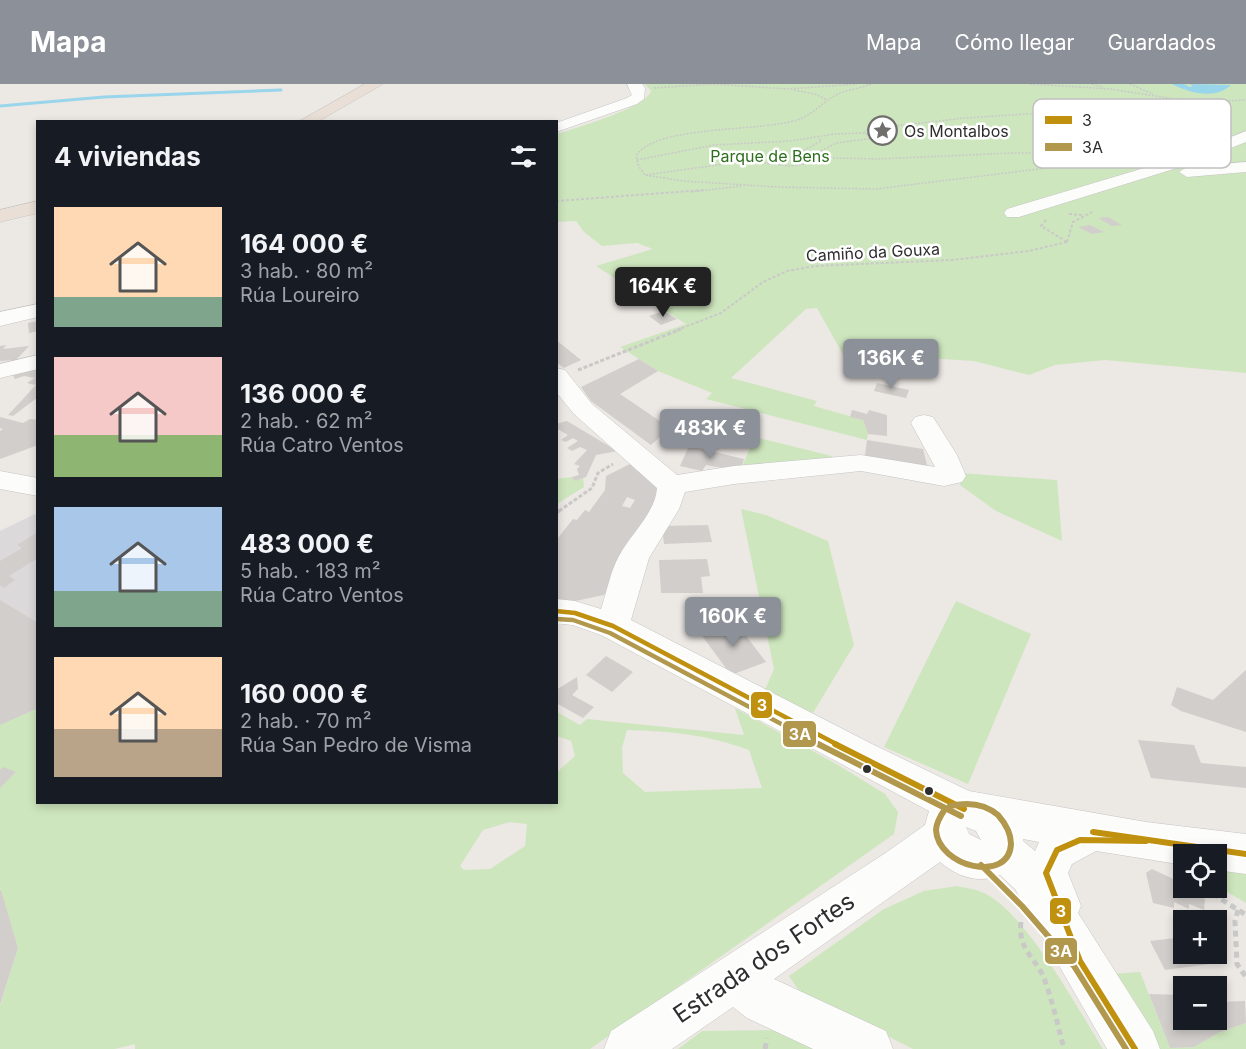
<!DOCTYPE html>
<html lang="es">
<meta charset="utf-8">
<style>
body{margin:0;font-family:Inter,sans-serif;background:#242831;color:#f1f3f6;height:100vh;display:flex;flex-direction:column;font-size:22px;white-space:nowrap}
*{box-sizing:border-box;margin:0}
p{font-size:20px;color:#9ea1a6}
.icon{flex:none;width:33px;height:33px;fill:none;stroke:currentColor;stroke-width:2;stroke-linecap:round;stroke-linejoin:round}
.map{position:relative;flex:1;overflow:hidden}
.drawer{position:absolute;left:36px;top:36px;width:522px;height:684px;display:flex;flex-direction:column;background:#171b24;border-radius:0px;box-shadow:0 3px 9px #0003}
.drawer>*{flex:none}
.tools{position:absolute;left:1173px;top:760px;display:grid;gap:12px}
.tools a{display:grid;place-items:center;width:54px;height:54px;border-radius:0px;background:#171b24;box-shadow:0 3px 9px #0003;font-size:30px}
.price{position:absolute;translate:-50% -51px;padding:0 14px;border-radius:6px;background:#8c9099;color:#fff;font-size:20px;line-height:39px;filter:drop-shadow(0 2px 3px #0008)}
.price::after{content:'';position:absolute;left:50%;top:36px;width:18px;height:14px;margin-left:-9px;background:inherit;clip-path:polygon(0 0,100% 0,50% 100%)}
.price.selected{background:#222;color:#fff}
ul{padding:0;list-style:none}
li{display:flex;align-items:center;gap:18px;height:150px;padding:0 18px}
li span{display:grid;place-items:center;flex:none;width:168px;height:120px;border-radius:0px;color:#555}
li>.icon{margin-inline-start:auto}
span .icon{width:72px;height:72px;fill:#fffc;stroke-width:1}
li b{font-size:26px}
h2{display:flex;justify-content:space-between;align-items:center;height:72px;padding:0 18px;font-size:26px}
header{display:flex;align-items:center;gap:36px;box-sizing:border-box;height:84px;padding:0 30px;background:#8c9099;color:#fff}
header strong{font-size:28px}
nav{display:flex;gap:33px;margin-inline-start:auto;font-size:21px}
.map>svg:first-child{display:block}
</style>
<header>
<strong>Mapa</strong>
<nav><a>Mapa</a><a>Cómo llegar</a><a>Guardados</a></nav>
</header>
<div class="map">
<svg width="1246" height="965" viewBox="0 0 1246 965">
<rect width="100%" height="100%" fill="#ece8e4"/>
<path fill="#dcd9db" d="M35,430L38,431L37,624L0,641V447Z"/>
<g fill="#cee6be" fill-rule="evenodd">
<path d="M645,0H1246V289L1105,276L1055,281L1029,291L974,277L894,272L845,274L817,224L806,225L731,294L817,317L814,322L863,336L868,350L867,356L706,315L712,309L658,287L620,263L686,240L596,182L653,165L637,159L602,162L584,148L576,137L557,138V50C575,44 646,24 651,7Z"/>
<path d="M755,353L832,372L833,378L740,387Z"/>
<path d="M959,389L1057,396L1062,457L996,427L960,401Z"/>
<path d="M572,393L574,397L583,394L584,403L557,420V395Z"/>
<path d="M741,425L766,431L828,457L854,561L813,629L765,606L774,585Z"/>
<path d="M956,517L1031,550L968,700L884,663Z"/>
<path d="M37,624L38,718H556L557,688L575,672L571,657L557,652V628L580,641L587,635L744,651L735,624L838,681L885,710L898,728L894,750L590,965H135V960L115,965H0V922L18,864L0,804V641ZM627,646C670,647 709,651 749,666L762,704L645,708L623,689L622,664ZM510,738L527,740L525,762L490,785L464,786L460,782L483,746Z"/>
<path d="M1216,781L1246,786V819L1217,802Z"/>
<path d="M957,802C965,804 976,805 984,809C1026,829 1078,925 1103,965H913L799,907L789,892L884,825L924,807Z"/>
<path d="M1140,888L1170,964L1194,963L1218,949L1246,939V965H1155L1111,890Z"/>
<path d="M791,946L840,965H678L702,947Z"/>
</g>
<path fill="#99d6ec" d="M1172,0H1184L1190,3L1193,2L1190,0L1231,1C1215,16 1189,9 1172,0Z"/>
<g fill="none" stroke-linecap="round" stroke-linejoin="round">
<path stroke="#99d6ec" stroke-width="3" d="M0,22L104,13L281,6"/>
</g>
<g fill="#d1cecb" fill-rule="evenodd">
<path d="M1108,133L1122,141L1112,142L1098,134Z"/>
<path d="M1090,141L1104,148L1092,150L1078,143Z"/>
<path d="M664,227L677,235L661,241L649,232Z"/>
<path d="M38,237V247L29,249L28,239Z"/>
<path d="M556,256L581,276L564,284L556,278Z"/>
<path d="M6,261L3,265L29,262L16,276L0,277V262Z"/>
<path d="M639,275L658,287L620,310L670,344L651,361L591,317L581,303Z"/>
<path d="M38,282V313L13,332L8,331L36,301L27,299L35,294L24,292L15,295L11,288Z"/>
<path d="M877,299L909,306L906,314L874,307Z"/>
<path d="M852,326L867,330L869,326L887,331V352L868,350L863,336L850,333Z"/>
<path d="M0,333L23,339L30,335L38,336V361L0,375V347L3,345L0,344Z"/>
<path d="M567,337L617,367L596,371L586,393L574,397L572,393L579,391L577,385L580,382L574,380L587,366L580,363L572,367L567,364L578,357L573,354L566,358L561,356L568,351L556,344V340Z"/>
<path d="M867,356L923,365L929,389L865,372Z"/>
<path d="M689,362L744,375L740,387L706,381L702,387L680,382Z"/>
<path d="M632,379L666,409L604,511L575,517L556,515V453L558,454L573,435L577,436L585,426L589,428L605,406L606,392ZM627,413L635,416L630,424L622,422Z"/>
<path d="M708,441L712,458L664,460L662,442Z"/>
<path d="M38,448V474L9,492L15,496L4,504L0,501V477L22,464L17,461Z"/>
<path d="M707,475L710,492L701,493L703,509H661L659,476Z"/>
<path d="M0,516L38,539V624L0,641Z"/>
<path d="M734,536L766,578L731,591L700,549Z"/>
<path d="M606,572L633,588L612,608L586,591Z"/>
<path d="M1246,586V648L1181,627L1171,621L1177,603L1213,616Z"/>
<path d="M577,593L578,605L572,611L594,623L583,634L556,619V606Z"/>
<path d="M1138,656L1194,661L1201,679L1246,683V704L1151,694Z"/>
<path d="M3,683L16,688L0,704V686Z"/>
<path d="M1152,785L1184,800V804H1191L1201,809L1200,813L1205,815L1204,826L1189,820V825L1174,818V824L1153,819L1146,789Z"/>
<path d="M1,806L18,864L0,921V806Z"/>
<path d="M1184,853V870H1216V865L1225,878L1165,886L1150,857Z"/>
<path d="M1149,910L1184,911V936H1216V918L1245,917L1246,939L1218,949L1194,963L1170,964Z"/>
</g>
<g fill="none" stroke-linecap="round" stroke-linejoin="round">
<defs>
<g id="minor">
<path d="M627,0H642L645,4L644,15L637,20L556,48V39L627,14L632,11Z"/>
<path d="M1246,47V58L1193,79L1019,133H1007L1004,129L1007,125L1181,73Z"/>
<path d="M1246,78V88L1187,93L1179,88L1187,83Z"/>
<path d="M38,220V233L0,242V228Z"/>
<path d="M38,271V285L0,294V280Z"/>
<path d="M556,284L565,286L592,320L677,391L734,382L861,371L935,383L911,339L915,333L924,331L933,333L957,371L966,392L962,398L944,402L861,387L734,400L685,408L679,425L649,474L631,536L870,659L969,707L1146,738L1246,750V790L1216,786V771H1184V781L1096,767L1072,780L1068,789L1081,822L1078,829L1153,947L1160,965H1107L1015,805L1000,791C979,800 958,793 940,778L774,895L886,947L893,965H813L747,934L733,923L672,965H604L611,947L884,770L925,741L929,727L601,551L573,541L556,539V515L575,517L601,525C607,508 610,488 619,472C630,451 656,428 657,404L574,330L556,308ZM966,743L976,747L981,756L969,750ZM1023,755L1039,758L1035,767L1023,757Z"/>
<path d="M0,387L38,394V412L0,405Z"/>
</g>
<g id="highway">
<path d="M365,0H383L317,38H298Z"/>
<path d="M38,117V129L0,138V126Z"/>
</g>
</defs>
<use href="#minor" stroke="#c5c4c5" stroke-width="1"/>
<use href="#highway" stroke="#c6c5c4" stroke-width="1"/>
<g stroke="#c9c9c8" stroke-width="1.5" stroke-dasharray="2 1.5" stroke-linecap="butt">
<path d="M871,0C860,5 847,5 836,11C822,18 813,31 797,36C757,48 669,41 640,67C632,73 640,85 645,91L684,97L777,103L876,105L1063,82L1110,71L1162,49L1202,45L1216,41L1221,33L1213,24L1195,18"/>
<path d="M1030,0L1110,5L1195,18L1246,16"/>
<path d="M1092,0L1103,3"/>
<path d="M1130,0L1153,10"/>
<path d="M654,4L713,0L788,5L857,0"/>
<path d="M794,6L815,10L827,16"/>
<path d="M864,49L868,45L965,34L1042,29L1097,34L1157,33L1218,38"/>
<path d="M873,54L836,59L818,69L832,74L878,75L1013,69H1088L1120,65"/>
<path d="M637,76L714,61L790,57L835,50L864,49L872,53"/>
<path d="M646,91L745,77L790,82L811,79L792,73L821,57L819,54"/>
<path d="M691,108L741,102"/>
</g>
<g stroke="#c9c9c8" stroke-width="2" stroke-dasharray="3 2" stroke-linecap="butt">
<path d="M556,117L704,106"/>
<path d="M1069,130L1082,131"/>
<path d="M1046,136L1041,142L1067,158"/>
<path d="M1067,158L1073,138L1092,128"/>
<path d="M677,246L721,229L763,198L787,187L815,182L952,176L1029,167L1067,158"/>
</g>
<g stroke="#c9c9c8" stroke-width="3" stroke-dasharray="4 2" stroke-linecap="butt">
<path d="M578,286L681,245"/>
<path d="M559,427L592,404L598,389L613,380"/>
</g>
<path stroke="#c9c9c8" stroke-width="4" stroke-dasharray="4.5 3" stroke-linecap="butt" d="M556,429L561,425"/>
<g stroke="#c9c9c8" stroke-width="5" stroke-dasharray="6 4.5" stroke-linecap="butt">
<path d="M1204,804L1246,831"/>
<path d="M1238,826L1235,837L1237,880L1246,893"/>
<path d="M1021,838C1017,866 1037,874 1045,897C1053,919 1058,942 1064,965"/>
<path d="M765,965L767,954"/>
</g>
<use href="#minor" fill="#fcfcfb" fill-rule="evenodd"/>
<use href="#highway" fill="#eadfd6" fill-rule="evenodd"/>
<defs>
<path id="bus-1-far1" d="M556,527L575,529L613,542L838,661"/>
<g id="bus-1">
<path d="M835,660L964,725"/>
<path d="M1093,748L1246,770"/>
<path d="M1135,965L1080,877L1046,789L1057,766L1080,756L1146,757"/>
</g>
<path id="bus-2-far1" d="M556,535L573,536L610,549L821,661"/>
<g id="bus-2">
<path d="M818,660L961,732"/>
<path d="M945,725C941,731 936,739 936,746C938,783 1009,800 1011,760C1011,750 1005,739 998,731C984,719 967,718 950,722"/>
<path d="M981,781L1022,822L1074,882L1126,965"/>
</g>
</defs>
<use href="#bus-1-far1" stroke="#fff" stroke-width="9"/>
<use href="#bus-1" stroke="#fff" stroke-width="10"/>
<use href="#bus-2-far1" stroke="#fff" stroke-width="9"/>
<use href="#bus-2" stroke="#fff" stroke-width="10"/>
<use href="#bus-1-far1" stroke="#c0910f" stroke-width="4.5"/>
<use href="#bus-1" stroke="#c0910f" stroke-width="6"/>
<use href="#bus-2-far1" stroke="#b2984d" stroke-width="4.5"/>
<use href="#bus-2" stroke="#b2984d" stroke-width="6"/>
</g>
<defs>
<symbol id="sight-ring" viewBox="-11 -11 22 22"><circle r="9.5" fill="#fff" stroke="#706f6e" stroke-width="1.5"/><path d="M0-6L1.8-2.2L6-1.7L2.9 1.2L3.7 5.4L0 3.3L-3.7 5.4L-2.9 1.2L-6-1.7L-1.8-2.2Z" fill="#706f6e"/></symbol>
</defs>
<g fill-rule="evenodd">
<use href="#sight-ring" x="866" y="30" width="33" height="33"/>
</g>
<g fill="#2e2e2e" stroke="#fff" stroke-width="2">
<circle cx="867" cy="685" r="5"/>
<circle cx="929" cy="707" r="5"/>
</g>
<g text-anchor="middle" stroke-width="5" stroke-linejoin="round" paint-order="stroke">
<g font-size="16" fill="#2e2e2e" stroke="#fff" text-anchor="start">
<text x="904" y="53">Os Montalbos</text>
</g>
<g font-size="16" fill="#2c6e1b" stroke="#fff">
<text x="770" y="78">Parque de Bens</text>
</g>
<g font-size="16" fill="#2e2e2e" stroke="#fff">
<text transform="translate(873 168) rotate(-3)" y="6">Camiño da Gouxa</text>
</g>
<g font-size="24" fill="#2e2e2e" stroke="#fff">
<text transform="translate(764 874) rotate(-34)" y="8">Estrada dos Fortes</text>
</g>
</g>
<rect x="1033" y="15" width="198" height="69" rx="9" fill="#fff" stroke="#c0c0c0" stroke-width="1.5"/>
<rect x="1045" y="32" width="27" height="8" fill="#c0910f"/>
<rect x="1045" y="59" width="27" height="8" fill="#b2984d"/>
<g font-size="16" fill="#2e2e2e">
<text x="1082" y="42">3</text>
<text x="1082" y="69">3A</text>
</g>
<g stroke="#fff" stroke-width="2">
<rect x="750" y="607" width="23" height="28" rx="6" fill="#c0910f"/>
<rect x="782" y="636" width="35" height="28" rx="6" fill="#b2984d"/>
<rect x="1049" y="813" width="23" height="28" rx="6" fill="#c0910f"/>
<rect x="1044" y="853" width="34" height="28" rx="6" fill="#b2984d"/>
</g>
<g font-size="16" text-anchor="middle" font-weight="bold" fill="#fff">
<text x="762" y="627">3</text>
<text x="800" y="656">3A</text>
<text x="1061" y="833">3</text>
<text x="1061" y="873">3A</text>
</g>
</svg>
<div class="tools">
<a><svg class="icon" aria-label="locate" viewBox="0 0 24 24"><circle cx="12" cy="12" r="6"/><path d="M12 2v4M12 18v4M2 12h4M18 12h4"/></svg></a>
<a>+</a>
<a>−</a>
</div>
<b class="price selected" style="left:663px;top:234px">164K €</b>
<b class="price" style="left:891px;top:306px">136K €</b>
<b class="price" style="left:710px;top:376px">483K €</b>
<b class="price" style="left:733px;top:564px">160K €</b>
<section class="drawer">
<h2>4 viviendas<svg class="icon" aria-label="filters" viewBox="0 0 24 24"><path d="M4 7h16M4 17h16"/><circle cx="9" cy="7" r="2"/><circle cx="15" cy="17" r="2"/></svg></h2>
<ul>
<li><span style="background:linear-gradient(#ffd9b3 75%,#7fa58c 0)"><svg class="icon" aria-label="home" viewBox="0 0 24 24"><path d="M3 11l9-7 9 7M6 9v11h12V9"/></svg></span><div><b>164 000 €</b><p>3 hab. · 80 m²</p><p>Rúa Loureiro</p></div></li>
<li><span style="background:linear-gradient(#f6c9c9 65%,#8fb573 0)"><svg class="icon" aria-label="home" viewBox="0 0 24 24"><path d="M3 11l9-7 9 7M6 9v11h12V9"/></svg></span><div><b>136 000 €</b><p>2 hab. · 62 m²</p><p>Rúa Catro Ventos</p></div></li>
<li><span style="background:linear-gradient(#a9c7e8 70%,#7fa58c 0)"><svg class="icon" aria-label="home" viewBox="0 0 24 24"><path d="M3 11l9-7 9 7M6 9v11h12V9"/></svg></span><div><b>483 000 €</b><p>5 hab. · 183 m²</p><p>Rúa Catro Ventos</p></div></li>
<li><span style="background:linear-gradient(#ffd9b3 60%,#b9a48a 0)"><svg class="icon" aria-label="home" viewBox="0 0 24 24"><path d="M3 11l9-7 9 7M6 9v11h12V9"/></svg></span><div><b>160 000 €</b><p>2 hab. · 70 m²</p><p>Rúa San Pedro de Visma</p></div></li>
</ul>
</section>
</div>
